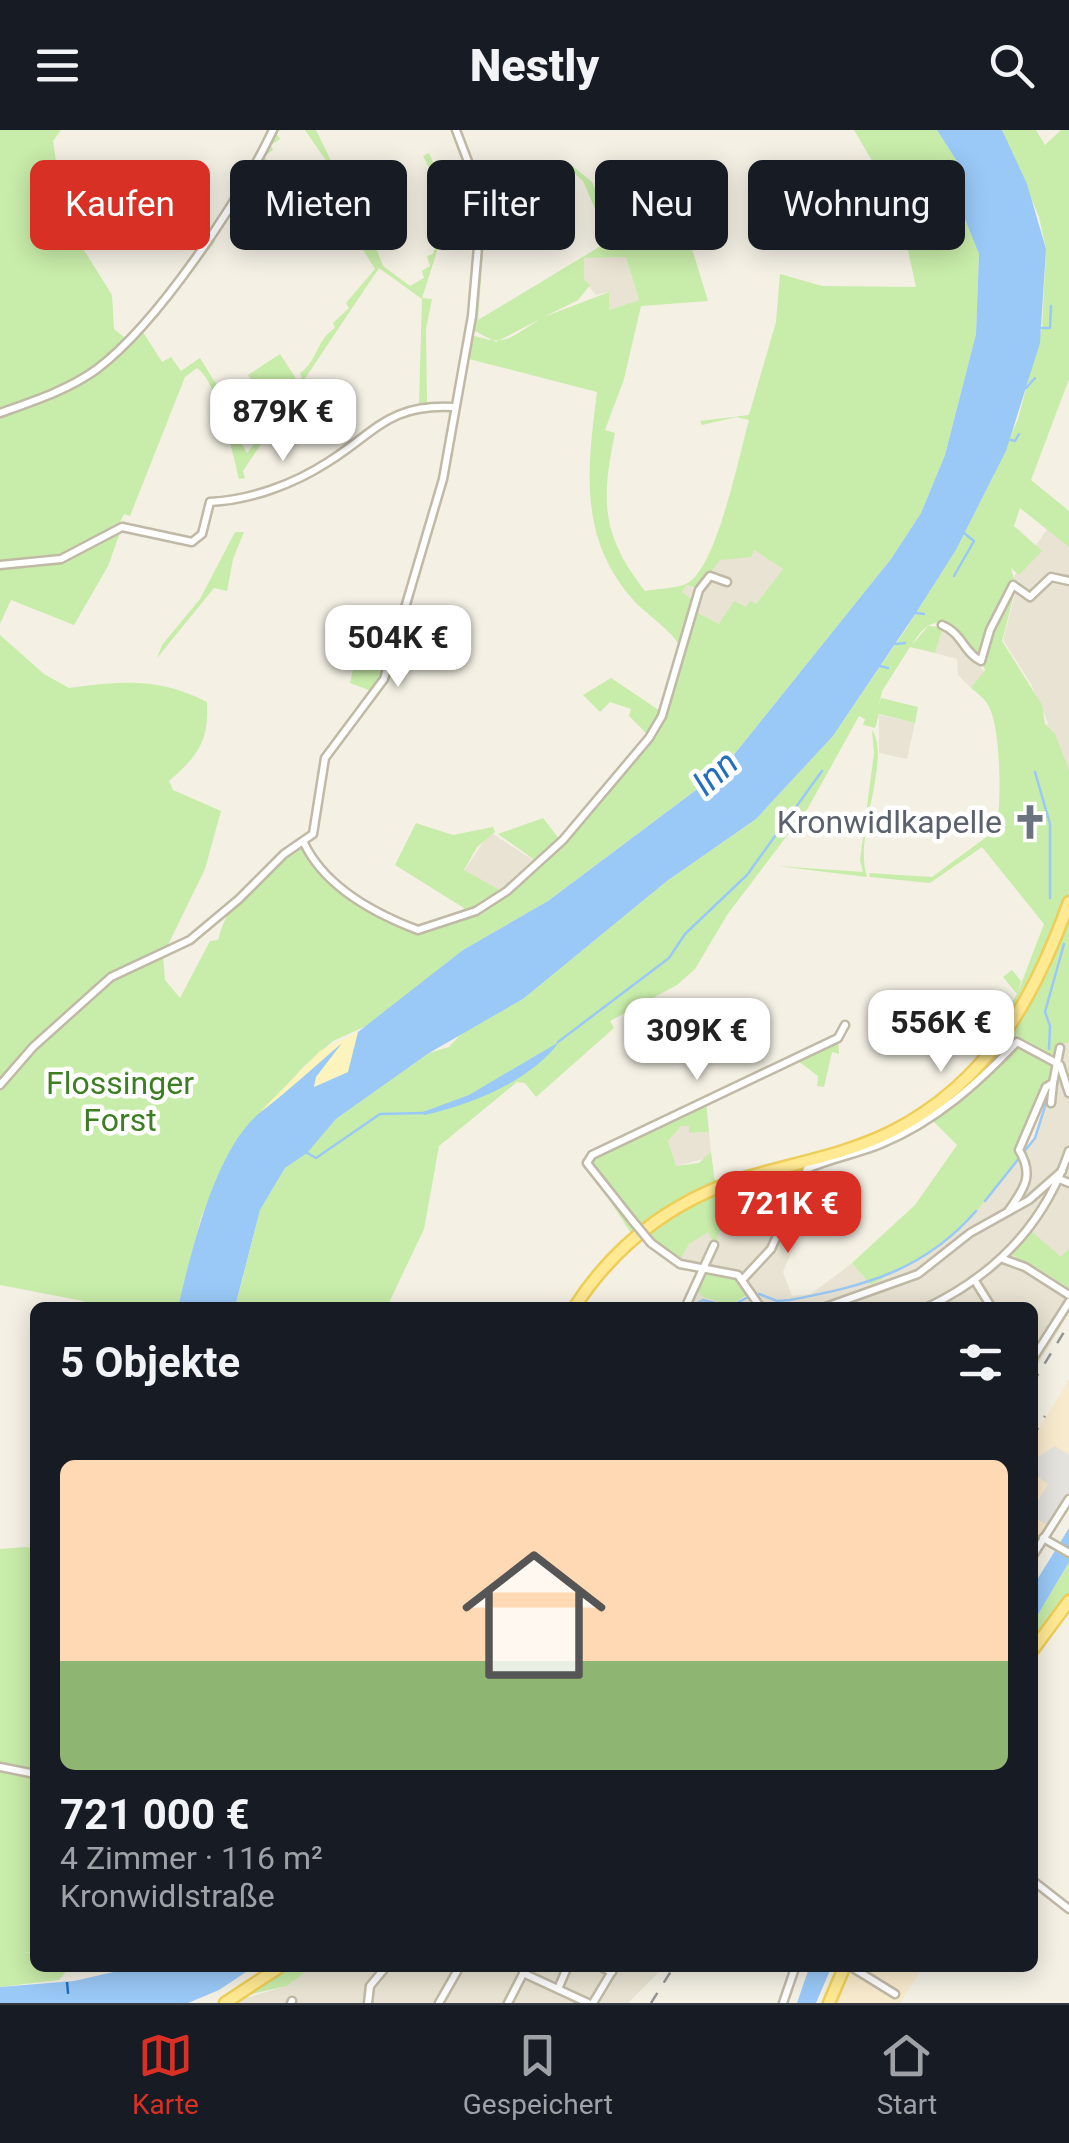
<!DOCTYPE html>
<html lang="de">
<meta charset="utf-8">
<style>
body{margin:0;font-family:Roboto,sans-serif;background:#20242c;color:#f1f3f6;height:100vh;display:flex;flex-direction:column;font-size:38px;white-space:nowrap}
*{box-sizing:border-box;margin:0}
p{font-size:32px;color:#9ea1a6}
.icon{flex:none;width:55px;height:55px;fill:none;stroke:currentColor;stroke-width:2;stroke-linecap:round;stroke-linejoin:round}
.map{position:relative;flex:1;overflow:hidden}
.sheet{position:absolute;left:30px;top:1172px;width:1008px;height:670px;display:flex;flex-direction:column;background:#171b24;border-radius:15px;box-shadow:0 5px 25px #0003}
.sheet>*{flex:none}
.hud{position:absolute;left:30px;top:30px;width:1010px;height:90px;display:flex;gap:20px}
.price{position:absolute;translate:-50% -85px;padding:0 22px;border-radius:20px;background:#fff;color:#222;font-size:32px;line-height:65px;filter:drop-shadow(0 2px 5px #0008)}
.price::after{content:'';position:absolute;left:50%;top:60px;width:30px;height:22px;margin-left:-15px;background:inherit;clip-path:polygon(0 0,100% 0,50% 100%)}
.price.active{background:#d93025;color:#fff}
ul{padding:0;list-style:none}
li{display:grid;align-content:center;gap:20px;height:530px;padding:0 30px}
li span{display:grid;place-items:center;height:310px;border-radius:15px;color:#555}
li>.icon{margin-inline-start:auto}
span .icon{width:180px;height:180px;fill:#fffc;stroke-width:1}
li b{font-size:42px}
h2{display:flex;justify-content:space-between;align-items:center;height:120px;padding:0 30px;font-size:42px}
.tag{padding:0 35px;border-radius:15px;background:#171b24;box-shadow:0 5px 25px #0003;font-size:35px;line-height:90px}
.tag.active{background:#d93025;color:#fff}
header{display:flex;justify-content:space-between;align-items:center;height:130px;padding:0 30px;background:#171b24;font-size:45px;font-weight:800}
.tabs{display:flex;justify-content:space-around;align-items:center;height:140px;border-top:2px solid #363941;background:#171b24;font-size:28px;color:#9ea1a6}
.tabs a{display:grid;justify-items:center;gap:5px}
.tabs .active{color:#d93025}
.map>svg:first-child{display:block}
</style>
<header><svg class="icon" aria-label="menu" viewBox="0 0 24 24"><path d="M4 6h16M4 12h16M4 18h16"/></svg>Nestly<svg class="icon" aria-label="search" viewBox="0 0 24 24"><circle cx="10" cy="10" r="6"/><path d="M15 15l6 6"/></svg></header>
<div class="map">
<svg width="1069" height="1873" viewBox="0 0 1069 1873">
<rect width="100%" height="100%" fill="#f4f0e4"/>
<g fill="#e8e3d2">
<path d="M626,127L639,170L609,180L608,162L596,165L584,150V128Z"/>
<path d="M1048,398L1069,416V652L1041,659L1027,625L1035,621L1048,593L1031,554L1003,510L1017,457L1013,448Z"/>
<path d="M754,420L783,439L755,475L719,494L696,482L682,462L687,455L696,460L719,430Z"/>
<path d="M943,497L951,500L984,542L971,558L958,545L957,529L935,523Z"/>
<path d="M879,585L915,593L907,629L879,623Z"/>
<path d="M490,702L539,734L505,763L464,741Z"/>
<path d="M1069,912V1183L1033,1243L1032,1178L683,1177L695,1159L740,1173L750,1163L679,1132L689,1114L708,1101L716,1114L719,1101H759L764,1095L778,1098L786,1078L807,1086L783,1142L792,1166L811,1164L852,1133L871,1155L928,1123L968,1092L1036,1008L1059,915Z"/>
<path d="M681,996H689L690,1003L709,1002L711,1022L707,1028L676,1036L668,1011Z"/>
<path d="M311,1838H663L628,1873H230L287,1856Z"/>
</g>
<g fill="#f8eacd">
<path d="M1069,1249V1374L1033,1434V1309Z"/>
<path d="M854,1838H922L900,1873H834Z"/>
</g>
<g fill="#c8eca9" fill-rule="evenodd">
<path d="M0,0H61L53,11L58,45L70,80L64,88L112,165L114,199L130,212L222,89L275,0H281L276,3L280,9L271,15L273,20L264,26L267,31L258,37L261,42L252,48L255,52L239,67L241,72L213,108L215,112L143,202L162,232L171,227L181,241L200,228L238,290L231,296L247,323L275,287L248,245L280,224L297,250L302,248L300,243C318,231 316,210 335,198L333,193L349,178L346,173L375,139L358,112L364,107L329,53L332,51L322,36L327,32L305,0H316L353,76L367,94L383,136L410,156L424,148L422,141L430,136L427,126L433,124C446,79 445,67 423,26L429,23L445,60L448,87L422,168L432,169L426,199L427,275H419L422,169L379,138L243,341L245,348L239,349C233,323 217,251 197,238L185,247L130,386L124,384L118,396L122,397L108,436L74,495L11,470L0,494Z"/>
<path d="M854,0H937L965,44L960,77L979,124L976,204L945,325L921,383L891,429L720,642L548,771L463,820L375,892L333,911L302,938L229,1023L201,1088L178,1177H90L83,1171L0,1155V505L44,544L69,558C121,551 159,547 207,572C209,611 198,626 169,651L173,660L221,681L205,739L163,825L165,850L180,868L210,811L218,810C228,766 268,737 304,713L331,753L418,802C435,803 454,792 464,778L395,735L416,693L453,705L493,697L495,702L477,717L464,740L505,763L567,706L658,593L696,482L719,494L734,471L746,477L750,471L756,474L783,439L754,420L751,427L720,430L698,459L687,455L682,462L694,471L681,519C676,504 649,486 636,473C578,410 587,341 597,262L465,228L472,205C506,217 510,208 540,189L496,212L471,199L482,85L486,82L478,190L609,111L583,51L565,35L569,33L592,52L622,120L685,96L708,171L641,176L624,249L605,300L615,303C601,370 601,405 645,461C656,459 674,458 684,455C716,444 739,325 749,290L736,287L702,295L700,291L749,285L776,192L780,144L822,156L916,157L898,75ZM626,127L639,170L609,180V162L544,187L578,170L590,155L584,150V128Z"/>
<path d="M1002,0H1036L1045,15L1061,0H1069V249L1031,350L1069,381V417L1020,378L1014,396L1042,421L1019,445L1011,438L1016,457L1002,511L1042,575L1045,594L1055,604L1069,640V763L1045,827L1005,896L1003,888L1017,864L1003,847L1012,840L1021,851L1018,862L1044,794L982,717L930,753L870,747L869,743L932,747L996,700C1002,677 1001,595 988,575C984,568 977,563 971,558L985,540L982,533L1005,468L982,528L977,529C957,500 936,472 912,515L928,496L943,497L935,523L910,517L882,561L878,579L881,568L918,577L915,593L879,584L875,598L863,595L865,589L859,586L808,678L727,785L695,839L677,855L610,891L614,898L536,967L525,953L517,952L439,1016L424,1099L387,1177L235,1178L260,1080L285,1038L307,1022L336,989L429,923L449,917L461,904L523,869L667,751L756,689L833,606L908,496L956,420L994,345L1018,289L1042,198L1046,119L1039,87Z"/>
<path d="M235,402H244L233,429L227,461L214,458L157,528L162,515L200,469Z"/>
<path d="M367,521L386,529L374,562L350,553L354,535L363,536Z"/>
<path d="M611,548L660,581L647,604L629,586L631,579L610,572L600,582L583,565Z"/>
<path d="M872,600C892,629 853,706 867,747L777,736L863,742L860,730L874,623Z"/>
<path d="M543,688L560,710L536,731L498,704Z"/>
<path d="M1069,784V912L1059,916L1055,929L1036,921L1055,936L1052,952L1045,957L1018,1017L1021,1026L968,1092L928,1123L871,1155L852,1133L915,1075L957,1015L931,989L986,947L1017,913H1025L1016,904V911C957,978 889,1014 804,1037L778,1098L764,1095L759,1101H719L716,1116L708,1102L689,1114L679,1132L645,1102C707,1058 771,1045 842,1024C966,986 1026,900 1069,784Z"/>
<path d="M838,911L839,924L832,922L824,957L817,956L818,946L794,928Z"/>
<path d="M706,971L709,1002L689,1003V996H681L668,1011L676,1036L699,1033L711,1022L715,1052L861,1011L918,983C847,1029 760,1029 687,1069C655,1085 625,1109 602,1136C591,1149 581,1167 569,1178L631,1103L586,1034L609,1061L591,1036L593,1027Z"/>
<path d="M1030,1100L1061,1127L1069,1118V1158L1042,1141L1039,1144L1013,1132L1016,1127L1012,1124Z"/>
<path d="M709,1140L743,1150L750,1163L731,1175L703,1167L695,1159Z"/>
<path d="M27,1417L35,1420V1642L0,1636V1419Z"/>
<path d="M1069,1432V1466L1033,1517V1493Z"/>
<path d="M0,1638L35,1645V1822H22L35,1823V1838H69L59,1850L0,1857Z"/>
<path d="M281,1838H311L287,1856L242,1866Z"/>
</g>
<path fill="#fcf4bc" d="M358,902L349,942L314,958L316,947L337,917L282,969L260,982L320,921Z"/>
<path fill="#e4e2dd" d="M1055,1316L1069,1325V1364L1053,1390L1047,1395L1037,1389L1033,1397V1379L1048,1354L1033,1343V1330Z"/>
<g fill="#9ac9f7">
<path d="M937,0H1002L1027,54L1046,119L1040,213L1006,321L956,420L916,483L833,606L756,689L667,751L523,869L429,923L336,989L307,1023L285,1038L260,1080L235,1177H178C191,1124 215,1017 261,982C289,960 315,936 342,913L316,947L314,957L348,942L358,902L463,820L548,771L720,642L891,429L921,383L945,325L976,204L979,124L960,77L965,44Z"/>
<path d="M559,912C531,951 470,975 424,985L423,982L469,965Z"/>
<path d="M1069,1398V1432L1033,1493L1032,1458Z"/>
<path d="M131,1838H252L219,1860L188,1873H0V1857L74,1851Z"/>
<path d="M809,1838H831L816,1873H797Z"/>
</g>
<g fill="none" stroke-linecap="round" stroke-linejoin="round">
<g stroke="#9ac9f7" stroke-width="2.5">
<path d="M1042,198H1050L1051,176"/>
<path d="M1026,258L1035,248"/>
<path d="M1011,310L1015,311L1019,304"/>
<path d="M954,446L974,411L964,403"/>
<path d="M916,483L924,484"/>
<path d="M895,514L905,513"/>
<path d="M880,536L888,538"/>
<path d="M1035,642L1050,694V768"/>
<path d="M558,912L669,828L685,804L747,745L822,641"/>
<path d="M1049,919L1050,896L1045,882L1064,814"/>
<path d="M307,1023L316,1028L380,984L425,983"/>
<path d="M985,1071L1035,1008L1047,970"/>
<path d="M759,1164L777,1171L790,1170C864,1156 924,1141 976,1081"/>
<path d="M689,1178L703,1170L730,1177L748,1167"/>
</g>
<path stroke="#236fbc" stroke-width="2.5" stroke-dasharray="12 10" stroke-linecap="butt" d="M67,1852L69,1873"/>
<defs>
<g id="minor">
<path d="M0,283C34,271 68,260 97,239C159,192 239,71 273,0"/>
<path d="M0,435L61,429L122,397L192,412L202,404L210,372C251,370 294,354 328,332C377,301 389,274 453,277"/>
<path d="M942,495C962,503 964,523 981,531L990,500L1013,455L1030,467L1051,447L1069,451"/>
<path d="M304,713C325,757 373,783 418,800L476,781L507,761L563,710L649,608L662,586L699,460L710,446L727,452"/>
<path d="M0,955L33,917L111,847L190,810L239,769L284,724L313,704L325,628L384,549L443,349L472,186L481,82L480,63L456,0"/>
<path d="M1051,973L1053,953"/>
<path d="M1059,1049L1069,1053"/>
<path d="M1009,1080C1025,1057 1034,1045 1019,1020L1046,957L1053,953L1060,918"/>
<path d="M632,1090L587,1033L592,1025L838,908L845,895"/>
<path d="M651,1113L680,1134L738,1145L761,1178"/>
<path d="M1003,1129L1025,1137L1069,1165"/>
<path d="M744,1148L771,1119L807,1039C831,1028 857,1024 881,1014C936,991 977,954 1017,912L1060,935L1069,963"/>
<path d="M975,1151L992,1178"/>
<path d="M685,1178L714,1115"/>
<path d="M823,1178L918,1144L970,1103L1029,1070L1062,1041"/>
<path d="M926,1178C995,1145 1045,1094 1069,1021"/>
<path d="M1032,1230L1069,1172"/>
<path d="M1043,1408L1069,1423"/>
<path d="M1032,1427L1069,1369"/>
<path d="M0,1637L35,1644"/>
<path d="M1032,1750L1069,1779"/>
<path d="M603,1838L612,1842"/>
<path d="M853,1838L895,1864"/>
<path d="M523,1843L588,1873"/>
<path d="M558,1859L567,1838"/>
<path d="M291,1873L292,1871"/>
<path d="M368,1873L370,1856L385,1838"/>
<path d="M439,1873L459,1838"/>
<path d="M508,1873L526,1838"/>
<path d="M593,1873L614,1838"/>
<path d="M783,1873L795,1838"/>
</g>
<g id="major">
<path d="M574,1178C618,1109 683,1063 762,1043C805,1031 852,1022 893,1001C988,952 1034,869 1069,772"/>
<path d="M1032,1521L1069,1471"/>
<path d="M225,1873L278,1838"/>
<path d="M829,1873L844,1838"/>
</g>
</defs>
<use href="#minor" stroke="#c0b9a6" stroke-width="11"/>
<use href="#major" stroke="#eece58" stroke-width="15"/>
<use href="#minor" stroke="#fff" stroke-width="6"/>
<use href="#major" stroke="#ffe992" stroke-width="10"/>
<g stroke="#959595" stroke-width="2.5" stroke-dasharray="12 12" stroke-linecap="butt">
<path d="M1032,1254L1069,1194"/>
<path d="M1032,1308L1045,1286"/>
<path d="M651,1873L673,1838"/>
</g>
<defs>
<path id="minor-bridge" d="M632,1090L651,1113"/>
</defs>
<use href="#minor-bridge" stroke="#c0b9a6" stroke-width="11" stroke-linecap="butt"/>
<use href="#minor-bridge" stroke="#fff" stroke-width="6"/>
</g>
<defs>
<symbol id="church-bare" viewBox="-9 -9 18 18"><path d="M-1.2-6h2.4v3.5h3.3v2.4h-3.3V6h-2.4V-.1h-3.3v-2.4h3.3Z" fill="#6b7280" stroke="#fff" stroke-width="2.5" paint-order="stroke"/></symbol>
</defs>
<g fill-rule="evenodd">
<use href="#church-bare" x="1005" y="667" width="50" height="50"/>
</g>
<g text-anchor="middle" stroke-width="9" stroke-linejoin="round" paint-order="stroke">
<g font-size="32" fill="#5b616d" stroke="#fff" text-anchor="end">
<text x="1002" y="703">Kronwidlkapelle</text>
</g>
<g font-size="32" fill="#3d7e22" stroke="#fff">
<text x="120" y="964">Flossinger<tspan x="120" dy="37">Forst</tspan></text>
</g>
<g font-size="35" font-style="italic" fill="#236fbc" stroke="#fff">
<text transform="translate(715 643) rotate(-42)" y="12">Inn</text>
</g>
</g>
</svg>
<b class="price" style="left:283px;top:334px">879K €</b>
<b class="price" style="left:398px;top:560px">504K €</b>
<b class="price" style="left:941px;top:945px">556K €</b>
<b class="price" style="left:697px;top:953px">309K €</b>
<b class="price active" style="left:788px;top:1126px">721K €</b>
<div class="hud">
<a class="tag active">Kaufen</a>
<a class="tag">Mieten</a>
<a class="tag">Filter</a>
<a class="tag">Neu</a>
<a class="tag">Wohnung</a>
</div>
<section class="sheet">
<h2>5 Objekte<svg class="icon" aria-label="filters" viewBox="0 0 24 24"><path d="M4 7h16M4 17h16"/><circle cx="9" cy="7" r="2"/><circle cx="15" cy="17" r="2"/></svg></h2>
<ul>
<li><span style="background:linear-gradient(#ffd9b3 65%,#8fb573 0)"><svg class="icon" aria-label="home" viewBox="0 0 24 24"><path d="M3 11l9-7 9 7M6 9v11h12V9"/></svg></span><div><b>721 000 €</b><p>4 Zimmer · 116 m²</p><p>Kronwidlstraße</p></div></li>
</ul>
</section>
</div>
<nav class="tabs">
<a class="active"><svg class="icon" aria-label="map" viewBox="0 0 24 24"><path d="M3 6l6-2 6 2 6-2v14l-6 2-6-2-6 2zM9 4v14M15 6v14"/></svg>Karte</a>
<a><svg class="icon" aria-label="saved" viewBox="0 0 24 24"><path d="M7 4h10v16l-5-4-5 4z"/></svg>Gespeichert</a>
<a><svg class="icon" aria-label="home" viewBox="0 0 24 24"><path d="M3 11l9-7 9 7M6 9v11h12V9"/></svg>Start</a>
</nav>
